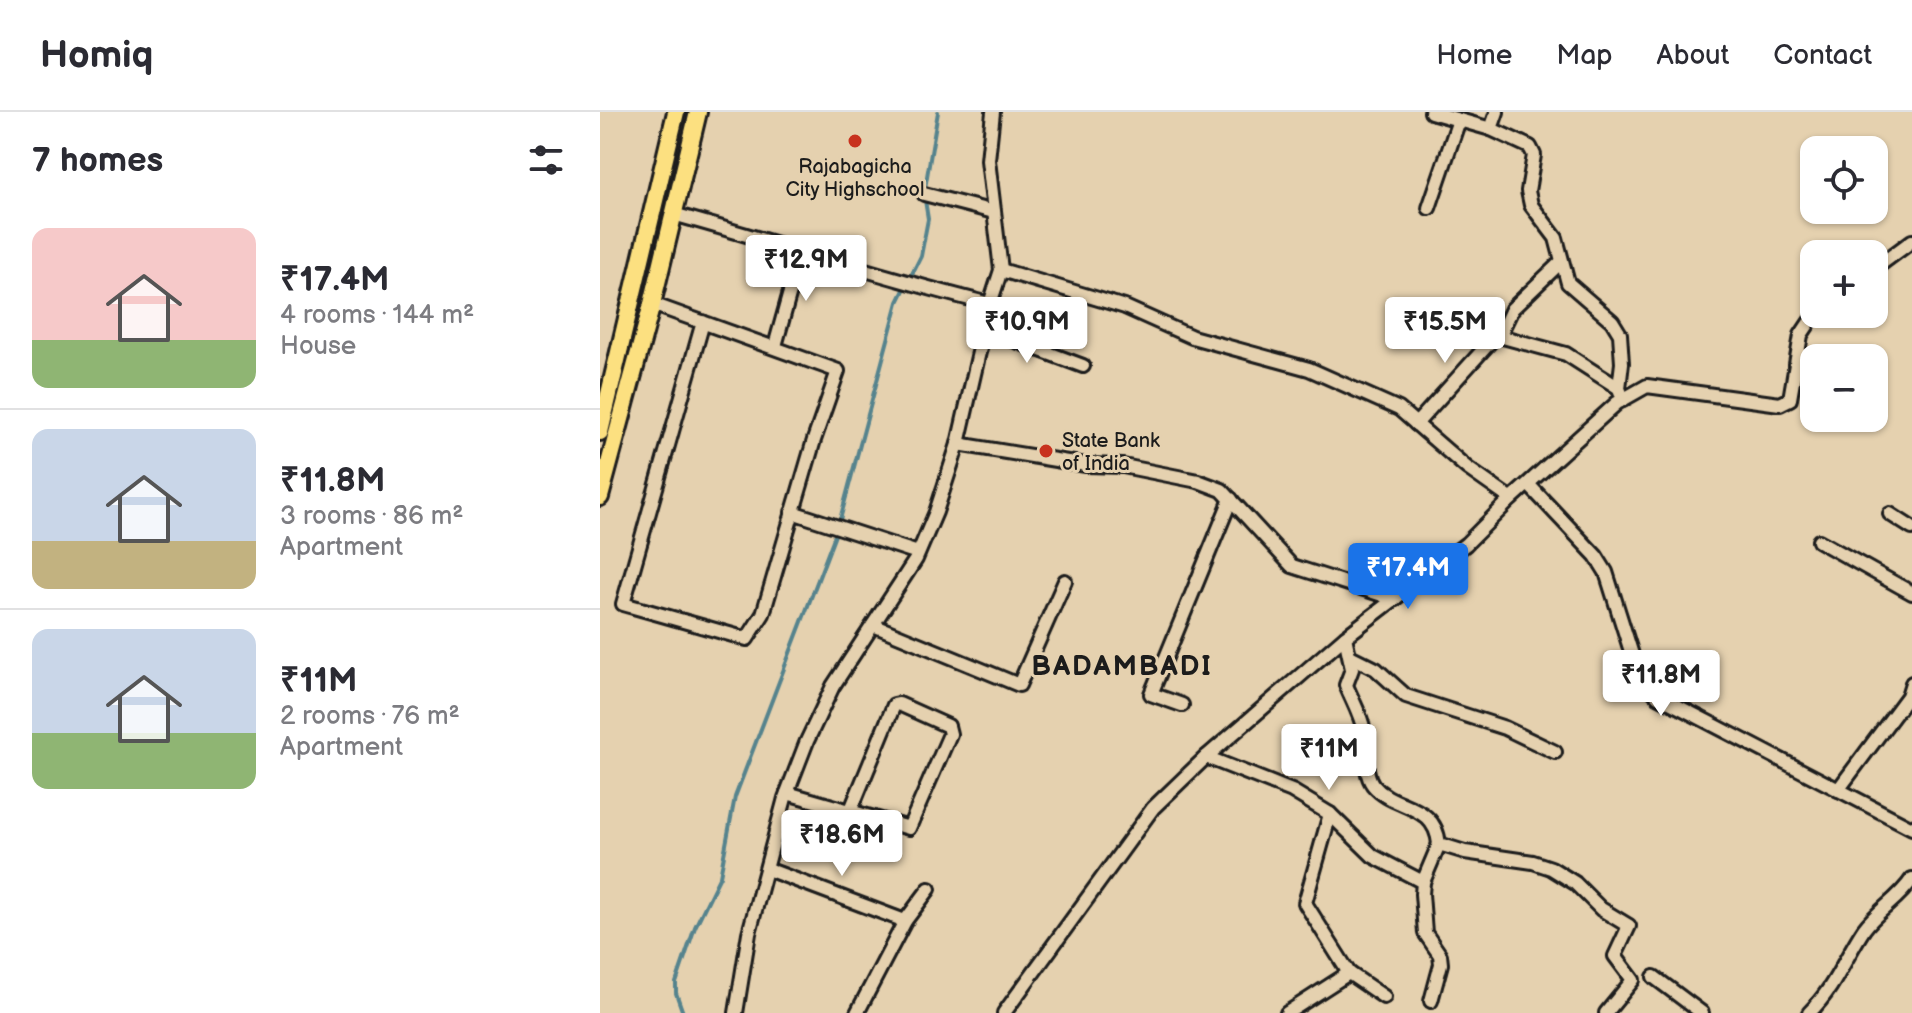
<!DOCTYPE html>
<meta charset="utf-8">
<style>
body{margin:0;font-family:"Balsamiq Sans",sans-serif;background:#f7f7f7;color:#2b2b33;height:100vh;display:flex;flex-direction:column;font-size:30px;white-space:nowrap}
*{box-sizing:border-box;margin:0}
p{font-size:26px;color:#7c7c81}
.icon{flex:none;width:44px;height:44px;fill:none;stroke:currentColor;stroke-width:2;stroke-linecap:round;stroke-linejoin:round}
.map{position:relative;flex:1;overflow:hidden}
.drawer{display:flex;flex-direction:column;background:#fff;width:600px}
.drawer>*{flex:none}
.buttons{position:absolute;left:1200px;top:24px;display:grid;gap:16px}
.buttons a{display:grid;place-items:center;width:88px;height:88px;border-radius:16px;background:#fff;box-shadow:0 2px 6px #0004;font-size:40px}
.price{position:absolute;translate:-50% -68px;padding:0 18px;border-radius:8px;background:#fff;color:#222;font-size:26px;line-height:52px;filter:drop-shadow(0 2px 4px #0008)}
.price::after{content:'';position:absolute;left:50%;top:48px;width:24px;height:18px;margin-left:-12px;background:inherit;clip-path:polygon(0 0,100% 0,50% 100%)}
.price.current{background:#1a73e8;color:#fff}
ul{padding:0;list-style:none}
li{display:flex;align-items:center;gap:24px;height:200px;padding:0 32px}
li+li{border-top:2px solid #e1e1e2}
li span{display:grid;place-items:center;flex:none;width:224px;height:160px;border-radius:16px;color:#555}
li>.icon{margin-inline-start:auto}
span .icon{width:96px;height:96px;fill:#fffc;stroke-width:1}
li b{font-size:34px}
h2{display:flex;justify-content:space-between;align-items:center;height:96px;padding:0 32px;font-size:34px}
header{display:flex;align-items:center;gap:48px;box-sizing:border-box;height:112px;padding:0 40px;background:#fff;border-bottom:2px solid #e1e1e2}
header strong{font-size:38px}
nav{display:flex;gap:44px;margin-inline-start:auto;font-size:28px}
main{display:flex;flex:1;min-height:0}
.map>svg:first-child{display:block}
</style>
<header>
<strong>Homiq</strong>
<nav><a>Home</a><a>Map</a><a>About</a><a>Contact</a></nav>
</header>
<main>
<section class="drawer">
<h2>7 homes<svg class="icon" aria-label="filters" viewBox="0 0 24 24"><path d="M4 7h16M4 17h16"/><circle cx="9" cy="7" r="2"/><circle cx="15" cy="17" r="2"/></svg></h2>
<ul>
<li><span style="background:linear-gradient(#f6c9c9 70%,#8fb573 0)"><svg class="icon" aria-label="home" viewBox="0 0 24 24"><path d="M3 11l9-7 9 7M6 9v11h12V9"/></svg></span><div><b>₹17.4M</b><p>4 rooms · 144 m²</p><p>House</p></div></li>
<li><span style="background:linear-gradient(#c9d6e8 70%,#c2b280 0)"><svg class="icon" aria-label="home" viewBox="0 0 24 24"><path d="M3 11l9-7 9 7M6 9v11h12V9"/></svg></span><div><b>₹11.8M</b><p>3 rooms · 86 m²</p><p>Apartment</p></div></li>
<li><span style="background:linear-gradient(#c9d6e8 65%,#8fb573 0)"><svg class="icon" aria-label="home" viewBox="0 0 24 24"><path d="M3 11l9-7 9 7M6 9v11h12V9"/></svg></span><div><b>₹11M</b><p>2 rooms · 76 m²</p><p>Apartment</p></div></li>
</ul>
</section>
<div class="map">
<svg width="1312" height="901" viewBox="0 0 1312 901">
<rect width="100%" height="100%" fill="#e5d1af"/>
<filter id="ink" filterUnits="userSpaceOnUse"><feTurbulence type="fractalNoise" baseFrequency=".0125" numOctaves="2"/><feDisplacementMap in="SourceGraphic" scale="16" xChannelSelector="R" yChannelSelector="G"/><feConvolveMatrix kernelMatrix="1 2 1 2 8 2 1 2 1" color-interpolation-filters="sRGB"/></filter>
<g filter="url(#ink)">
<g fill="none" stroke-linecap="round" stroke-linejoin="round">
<path stroke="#55838d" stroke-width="4" d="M83,901L76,881V871L95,815L120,764L135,685L238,415L298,190L321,144L328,107L324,82L338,0"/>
<defs>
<g id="minor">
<path d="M831,0L891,17"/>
<path d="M897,0L891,17L930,35L934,43L928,79L931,93L956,126L968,171L1012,209L1020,222L1022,251L1019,276L1023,288"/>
<path d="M324,82L394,100"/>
<path d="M829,96L859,8"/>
<path d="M73,102C179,131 283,166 390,192"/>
<path d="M1274,157L1312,129"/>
<path d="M401,158L525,195L592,225L709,257L799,297L867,356L911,387"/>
<path d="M52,192L238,259L214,328L163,502L147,527L23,492L103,210"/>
<path d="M384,217L483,254"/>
<path d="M899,224L966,242L1019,276"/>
<path d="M175,234L202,137"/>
<path d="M816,312L892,228L899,224L912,197L961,150"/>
<path d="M358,332L486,353L523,354L598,369L622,378L692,454L795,487"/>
<path d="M928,372L996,444L1006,460L1039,565L1058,584L1312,716"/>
<path d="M192,400L318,441"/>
<path d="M1290,402L1312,416"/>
<path d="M1219,429L1312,481"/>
<path d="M273,513L419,573L465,469"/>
<path d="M745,525L752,557L746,573C752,588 761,603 764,619C769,636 762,658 773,673C793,698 835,690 839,732L865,740L933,750L951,756L975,771L1001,797L1029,814L1015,844L1033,868L1006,901"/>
<path d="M750,544L776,557L806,584L905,616L955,640"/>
<path d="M582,593L551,582L631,387"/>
<path d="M606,645L692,679L730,702L773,744L823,770"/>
<path d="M1238,678L1308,584L1312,571"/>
<path d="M187,681L309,716L350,622L348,614L299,592L294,593L250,700"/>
<path d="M730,702L705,791L749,861"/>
<path d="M167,757L305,809"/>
<path d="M1054,865L1102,901"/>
<path d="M831,889L841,852L840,843L825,821L822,782L823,770L839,732"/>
<path d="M136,901L149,821L185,686L207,629L233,574L316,447L336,400L358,332L390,192L401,158L388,48L393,0"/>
<path d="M257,901L305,809L329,777"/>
<path d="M404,901L553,696L606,645L745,525L866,432L911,387L1017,291L1047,274L1180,292L1190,287L1201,223L1215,202"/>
<path d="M687,901L749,861L784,885"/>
<path d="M1209,901C1236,874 1244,847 1264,817C1278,798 1299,787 1312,767"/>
</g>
<g id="major">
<path d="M0,320L76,0"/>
<path d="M0,385L52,192L98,0"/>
</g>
</defs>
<use href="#minor" stroke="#1c1c1c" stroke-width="18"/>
<use href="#major" stroke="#1c1c1c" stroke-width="22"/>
<use href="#minor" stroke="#e5d1af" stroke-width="12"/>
<use href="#major" stroke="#fce080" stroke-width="16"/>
</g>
</g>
<g fill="#c8321e" stroke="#e5d1af" stroke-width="3">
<circle cx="255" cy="29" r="8"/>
<circle cx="446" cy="339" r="8"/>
</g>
<g text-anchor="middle" stroke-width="6" stroke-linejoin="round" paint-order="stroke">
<g font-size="20" fill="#1c1c1c" stroke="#e5d1af">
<text x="255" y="61">Rajabagicha<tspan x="255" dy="23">City Highschool</tspan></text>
<text x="462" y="335" text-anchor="start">State Bank<tspan x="462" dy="23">of India</tspan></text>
</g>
<g font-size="28" font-weight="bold" letter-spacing="2" fill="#1c1c1c" stroke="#e5d1af">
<text x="522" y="563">BADAMBADI</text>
</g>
</g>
</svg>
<div class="buttons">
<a><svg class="icon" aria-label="locate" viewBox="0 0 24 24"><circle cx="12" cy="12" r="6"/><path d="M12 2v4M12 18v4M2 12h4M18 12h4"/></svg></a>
<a>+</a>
<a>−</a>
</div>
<b class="price" style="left:206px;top:191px">₹12.9M</b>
<b class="price" style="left:427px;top:253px">₹10.9M</b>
<b class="price" style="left:845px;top:253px">₹15.5M</b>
<b class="price current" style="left:808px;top:499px">₹17.4M</b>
<b class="price" style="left:1061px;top:606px">₹11.8M</b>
<b class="price" style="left:729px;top:680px">₹11M</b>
<b class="price" style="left:242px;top:766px">₹18.6M</b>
</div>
</main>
